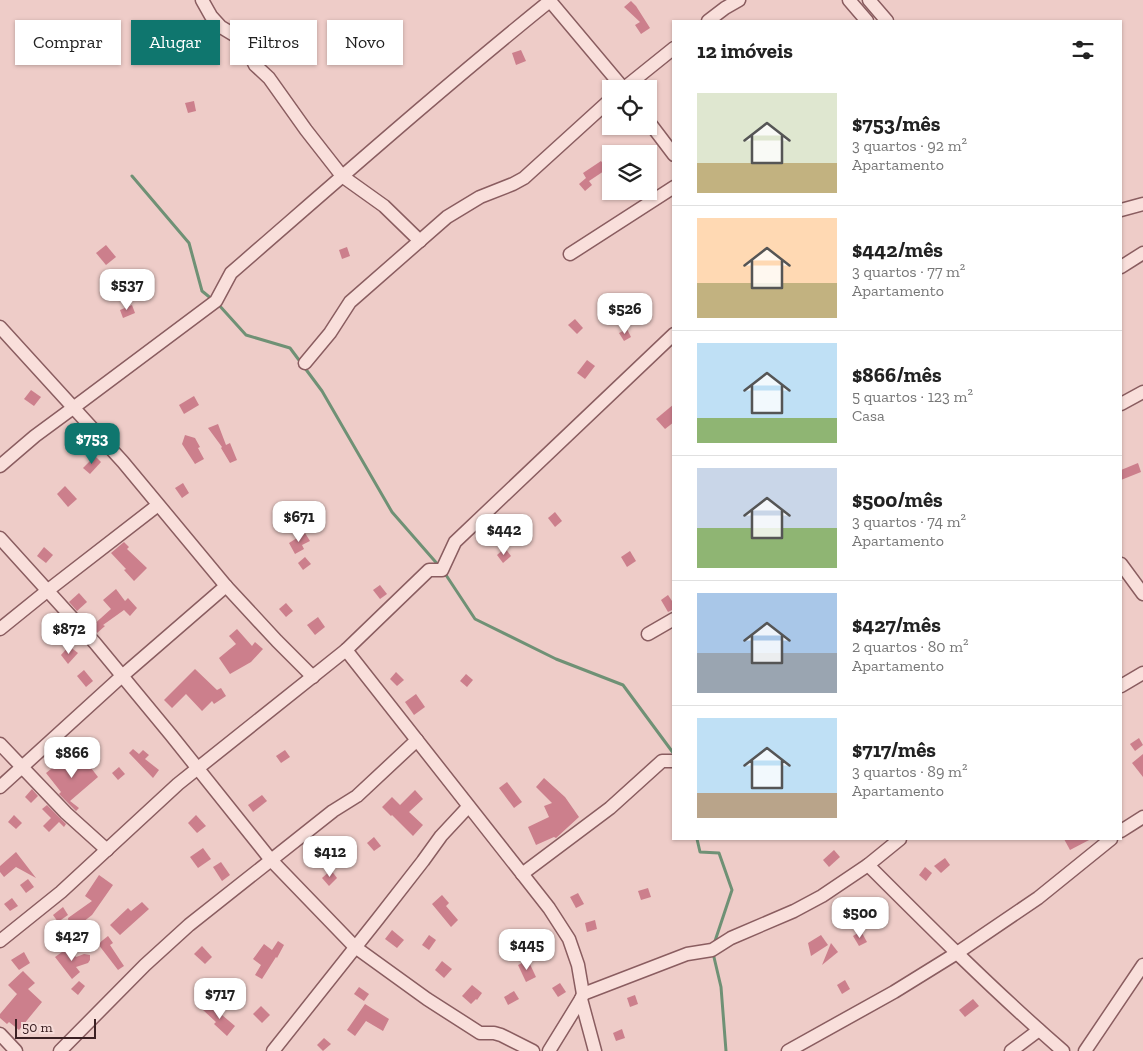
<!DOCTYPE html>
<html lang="pt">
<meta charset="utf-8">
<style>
body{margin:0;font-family:"Zilla Slab",serif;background:#f6f6f6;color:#222;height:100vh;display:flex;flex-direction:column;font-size:19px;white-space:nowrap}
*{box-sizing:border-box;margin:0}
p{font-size:16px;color:#767676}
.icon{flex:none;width:28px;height:28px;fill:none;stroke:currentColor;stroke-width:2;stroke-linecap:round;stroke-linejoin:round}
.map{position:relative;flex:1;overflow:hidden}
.panel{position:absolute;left:672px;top:20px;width:450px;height:820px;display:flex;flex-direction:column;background:#fff;border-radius:0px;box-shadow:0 1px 4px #0004}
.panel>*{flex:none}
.banner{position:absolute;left:15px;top:20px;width:475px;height:45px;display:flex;gap:10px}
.controls{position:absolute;left:602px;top:80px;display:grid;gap:10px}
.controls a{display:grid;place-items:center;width:55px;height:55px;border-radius:0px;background:#fff;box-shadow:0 1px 4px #0004;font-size:25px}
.scale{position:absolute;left:15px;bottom:12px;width:81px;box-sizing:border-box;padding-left:5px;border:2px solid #3b2023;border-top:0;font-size:14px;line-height:18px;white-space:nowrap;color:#3b2023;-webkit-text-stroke:4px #f6dbd8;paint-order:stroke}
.price{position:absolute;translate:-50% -42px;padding:0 11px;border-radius:10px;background:#fff;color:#222;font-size:16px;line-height:32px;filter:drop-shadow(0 1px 2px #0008)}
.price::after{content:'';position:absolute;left:50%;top:30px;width:15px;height:11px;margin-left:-8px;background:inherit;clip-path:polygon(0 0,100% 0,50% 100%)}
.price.active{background:#0f766e;color:#fff}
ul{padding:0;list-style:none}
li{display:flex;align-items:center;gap:15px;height:125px;padding:0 25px}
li+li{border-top:1px solid #e0e0e0}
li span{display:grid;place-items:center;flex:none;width:140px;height:100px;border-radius:0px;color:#555}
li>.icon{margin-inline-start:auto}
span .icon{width:60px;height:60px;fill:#fffc;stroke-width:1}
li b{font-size:21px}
h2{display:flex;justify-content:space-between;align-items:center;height:60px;padding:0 25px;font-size:21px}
.pill{padding:0 18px;border-radius:0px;background:#fff;box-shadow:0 1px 4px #0004;font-size:18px;line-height:45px}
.pill.active{background:#0f766e;color:#fff}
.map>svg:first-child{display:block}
</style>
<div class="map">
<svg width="1143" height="1051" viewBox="0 0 1143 1051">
<rect width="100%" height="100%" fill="#eeccc8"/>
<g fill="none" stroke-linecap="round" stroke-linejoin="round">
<g stroke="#6f9175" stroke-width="3">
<path d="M132,176L189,243L202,291L213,300"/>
<path d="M218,304L246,335L290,348L322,391L392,512L440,567"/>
<path d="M444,572L475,619L556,659L623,685L674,754"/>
<path d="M697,839L700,852L719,853L732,890L714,944"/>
<path d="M713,953L721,987L726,1051"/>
</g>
</g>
<g fill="#cc7f8c">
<path d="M631,1L636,6L650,28L641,34L635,25L640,22L624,7Z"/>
<path d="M521,50L526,61L516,65L512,53Z"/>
<path d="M194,101L196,111L188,113L185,103Z"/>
<path d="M601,161L607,169L589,181L592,185L585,191L579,184L586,178L583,173Z"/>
<path d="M106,245L116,257L106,265L96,253Z"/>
<path d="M347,247L350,256L342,259L339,250Z"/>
<path d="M132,305L135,313L123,318L120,310Z"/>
<path d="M575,319L583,328L577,334L568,325Z"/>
<path d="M627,329L631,337L624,341L619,333Z"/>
<path d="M587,360L595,366L585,379L577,373Z"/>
<path d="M31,390L41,397L34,406L24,399Z"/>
<path d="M194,396L199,405L184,414L179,405Z"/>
<path d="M674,404V422L665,429L656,419Z"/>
<path d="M218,424L226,445L230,443L237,460L230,463L221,448L222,447L208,428Z"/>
<path d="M185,435L195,438L200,447L198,448L204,459L195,464L182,444Z"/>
<path d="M95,456L101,462L90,474L83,468Z"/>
<path d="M1138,463L1141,472L1121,480V470Z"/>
<path d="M183,483L189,493L182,498L175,488Z"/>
<path d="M65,486L77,499L68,507L57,494Z"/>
<path d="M555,512L562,521L555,527L548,518Z"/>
<path d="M305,533L310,541L302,545L304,549L295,554L289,543Z"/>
<path d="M124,542L129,547L127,549L147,568L134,581L124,570L126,569L111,553Z"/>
<path d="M44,547L53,555L46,563L37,556Z"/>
<path d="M505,548L511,556L503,563L497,555Z"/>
<path d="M630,551L636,561L627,567L621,557Z"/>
<path d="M305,557L311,564L303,570L298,563Z"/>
<path d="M380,585L387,594L380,599L373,590Z"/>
<path d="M116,589L125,601L128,598L137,608L130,616L124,610L103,625L105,626L97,633L91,627L111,609L103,600Z"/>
<path d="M79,593L87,602L77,611L69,602Z"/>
<path d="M668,595L674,604V609L668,612L661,600Z"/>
<path d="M286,603L293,611L286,617L279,609Z"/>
<path d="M318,617L325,627L315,635L307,625Z"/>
<path d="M237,629L252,646L255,642L263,649L251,662L230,674L219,658L236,644L229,636Z"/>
<path d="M69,646L78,653L68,664L61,655Z"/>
<path d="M195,669L217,690L221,688L226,696L214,704L212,701L202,711L186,694L172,708L164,700Z"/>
<path d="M84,670L93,681L86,687L77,676Z"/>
<path d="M396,672L404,680L397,686L390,679Z"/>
<path d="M466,674L473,680L467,687L460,681Z"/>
<path d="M416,694L425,707L414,715L405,702Z"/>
<path d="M1139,738L1143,745L1135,751L1130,744Z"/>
<path d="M133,749L139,754L143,750L149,755L145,759L159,770L153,778L129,753Z"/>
<path d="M285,750L290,757L281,763L276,756Z"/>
<path d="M84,754L88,763V764L98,777L70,801L79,808L76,811L59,794L61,792L46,773L61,761L68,767Z"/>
<path d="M1143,754V777L1132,763Z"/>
<path d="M119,767L125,774L118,780L112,773Z"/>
<path d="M544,778L565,797L579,817L556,838L554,837L536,845L528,827L549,817L544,806L552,803L536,787Z"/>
<path d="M507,782L522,802L514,808L499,788Z"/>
<path d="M32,789L38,796L31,803L25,797Z"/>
<path d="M415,790L423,799L409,812L423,825L413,836L392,815L391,816L382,807L392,797L400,805Z"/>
<path d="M262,795L267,801L253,812L248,805Z"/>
<path d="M47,805L66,824L64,827L59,822L49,832L43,826L51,818L42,809Z"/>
<path d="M14,815L22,823L16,829L8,822Z"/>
<path d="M196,815L206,826L197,833L188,823Z"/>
<path d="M374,837L381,846L374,851L367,843Z"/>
<path d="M1064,839H1091L1070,850Z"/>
<path d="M203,848L211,859L198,868L190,857Z"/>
<path d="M834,850L840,857L829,867L823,860Z"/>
<path d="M16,852L36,878L16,867L4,877L0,872V866Z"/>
<path d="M945,858L950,865L941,873L934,866Z"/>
<path d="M221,862L230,875L222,881L213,867Z"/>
<path d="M925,867L932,873L926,881L919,875Z"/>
<path d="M331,870L337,878L329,886L322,878Z"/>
<path d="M99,875L113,885L92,915L70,932L68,918L92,901L85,896Z"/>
<path d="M28,879L34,887L26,893L20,885Z"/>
<path d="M648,888L651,897L641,900L638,891Z"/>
<path d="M578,893L584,904L576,908L570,897Z"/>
<path d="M442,895L449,903L446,906L458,920L451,927L432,904Z"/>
<path d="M12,898L18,906L10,911L4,904Z"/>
<path d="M142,902L149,909L120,935L110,925L128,908L131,911Z"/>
<path d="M63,907L68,915L58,922L53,915Z"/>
<path d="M595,920L597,929L587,932L585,923Z"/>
<path d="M392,930L404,940L397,948L385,939Z"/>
<path d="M858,933H862L867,942L859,946L853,936Z"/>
<path d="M429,935L436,940L429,950L422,945Z"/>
<path d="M821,935L828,945L811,956L808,943Z"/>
<path d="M108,936L113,943L110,945L124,966L118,970L98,944Z"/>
<path d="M278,941L284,945L277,958L276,957L262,979L255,975L261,965L253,959L264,944L272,950Z"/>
<path d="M831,943L838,952L822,965Z"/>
<path d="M202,946L212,957L205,964L194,954Z"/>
<path d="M69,947L76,957L84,954L90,955V960L88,963L76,967L80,972L72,979L55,957Z"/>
<path d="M24,952L30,963L19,970L11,960Z"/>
<path d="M528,960L536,977L526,982L518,965Z"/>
<path d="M442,961L452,969L444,978L435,970Z"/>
<path d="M23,971L35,983L28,989L42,1002L19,1030L9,1022L7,1024L0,1018V1014L17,994L8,985Z"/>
<path d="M845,980L850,989L842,994L837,985Z"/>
<path d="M79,981L85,986L78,995L71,989Z"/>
<path d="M560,983L566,992L558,997L552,988Z"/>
<path d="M472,985L482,993L477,1000L476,999L471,1004L462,996Z"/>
<path d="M359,987L369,994L364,1001L354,994Z"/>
<path d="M514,991L519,999L508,1005L504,997Z"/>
<path d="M635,995L638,1004L630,1007L627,998Z"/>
<path d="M973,999L979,1006L965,1017L959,1010Z"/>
<path d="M209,1004L235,1026L227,1036L214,1024L216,1022L203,1010Z"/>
<path d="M365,1004L389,1019L383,1031L366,1021L355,1036L347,1030Z"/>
<path d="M261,1006L270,1015L262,1023L253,1014Z"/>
<path d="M622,1029L625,1038L616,1041L613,1033Z"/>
<path d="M324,1038L331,1044L323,1051L317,1045Z"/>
</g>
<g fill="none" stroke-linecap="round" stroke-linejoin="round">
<defs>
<g id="street">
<path d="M202,0L211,16L221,27L236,36L245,45L255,65L269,78L306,130L342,176L384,206L420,241"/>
<path d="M849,0L867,21"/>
<path d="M869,0L887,21"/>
<path d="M550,1L624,89"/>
<path d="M708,21L725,8L739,0"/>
<path d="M623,89L674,48"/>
<path d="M649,122L674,155"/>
<path d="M1121,210L1143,204"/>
<path d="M570,254L674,187"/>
<path d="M1121,267L1143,253"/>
<path d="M0,327L123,462L226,586L277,641L313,677"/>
<path d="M305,363L330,333L350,302L447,217L480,197L513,184L524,178L611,99"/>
<path d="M1121,404L1143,392"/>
<path d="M0,466L35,436L73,408L216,301L231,273C337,181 442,88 551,0"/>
<path d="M0,538L95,643L171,735L271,860L355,947L427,999L480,1033H494L501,1035L533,1051"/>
<path d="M1121,564L1143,594"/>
<path d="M0,629L47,591L158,505"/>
<path d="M648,634L674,619"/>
<path d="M346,650L549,908L569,939L578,965L583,994L581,999L595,1051"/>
<path d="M1121,686L1143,673"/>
<path d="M0,744L66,813L107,850"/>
<path d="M0,787L122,676L226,586"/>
<path d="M1121,831L1143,817"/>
<path d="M868,865C931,928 995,992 1063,1051"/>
<path d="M522,874L610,808L662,761H674"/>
<path d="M0,941L61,892L178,784L346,650L429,570H442L455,542L674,334"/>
<path d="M583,994L687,954L712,950L731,938L794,911L822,896L868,865L900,839"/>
<path d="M0,1034L16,1051"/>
<path d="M60,1051L145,965L189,925L333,811L357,796L417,740"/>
<path d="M273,1051L377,920L423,861L441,836L468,807"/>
<path d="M549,1051L581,999"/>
<path d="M788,1051L894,992L957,953L1038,898L1111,839"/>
<path d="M1011,1051L1039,1030"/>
<path d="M1085,1051L1143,965"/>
</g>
</defs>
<use href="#street" stroke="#8a5d60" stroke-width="15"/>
<use href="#street" stroke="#f9dfdb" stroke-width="12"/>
</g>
</svg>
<div class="controls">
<a><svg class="icon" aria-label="locate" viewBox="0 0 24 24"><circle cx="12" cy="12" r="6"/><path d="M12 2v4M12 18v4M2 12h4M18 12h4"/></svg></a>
<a><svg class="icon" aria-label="layers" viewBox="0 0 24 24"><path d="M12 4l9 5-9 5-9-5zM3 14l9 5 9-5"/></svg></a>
</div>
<div class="scale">50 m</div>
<b class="price" style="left:127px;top:311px">$537</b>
<b class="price" style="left:625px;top:335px">$526</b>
<b class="price active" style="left:92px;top:465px">$753</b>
<b class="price" style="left:299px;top:543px">$671</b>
<b class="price" style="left:504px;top:556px">$442</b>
<b class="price" style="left:69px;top:655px">$872</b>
<b class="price" style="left:72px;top:779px">$866</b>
<b class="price" style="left:330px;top:878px">$412</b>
<b class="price" style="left:860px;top:939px">$500</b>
<b class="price" style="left:72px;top:962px">$427</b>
<b class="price" style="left:527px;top:971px">$445</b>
<b class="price" style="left:220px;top:1020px">$717</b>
<div class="banner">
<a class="pill">Comprar</a>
<a class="pill active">Alugar</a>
<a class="pill">Filtros</a>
<a class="pill">Novo</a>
</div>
<section class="panel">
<h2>12 imóveis<svg class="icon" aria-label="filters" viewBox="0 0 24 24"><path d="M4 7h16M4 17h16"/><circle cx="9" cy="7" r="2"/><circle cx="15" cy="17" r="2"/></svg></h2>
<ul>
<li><span style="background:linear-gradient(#dfe7d0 70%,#c2b280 0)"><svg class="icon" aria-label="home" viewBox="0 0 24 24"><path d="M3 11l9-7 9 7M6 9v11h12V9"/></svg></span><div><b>$753/mês</b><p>3 quartos · 92 m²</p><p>Apartamento</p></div></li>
<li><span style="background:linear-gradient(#ffd9b3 65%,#c2b280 0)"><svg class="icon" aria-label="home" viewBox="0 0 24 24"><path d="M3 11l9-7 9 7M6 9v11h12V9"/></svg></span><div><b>$442/mês</b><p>3 quartos · 77 m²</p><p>Apartamento</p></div></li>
<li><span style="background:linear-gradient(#bfe0f5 75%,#8fb573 0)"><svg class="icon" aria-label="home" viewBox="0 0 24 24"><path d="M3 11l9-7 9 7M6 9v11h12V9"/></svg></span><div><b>$866/mês</b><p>5 quartos · 123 m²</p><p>Casa</p></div></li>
<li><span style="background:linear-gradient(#c9d6e8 60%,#8fb573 0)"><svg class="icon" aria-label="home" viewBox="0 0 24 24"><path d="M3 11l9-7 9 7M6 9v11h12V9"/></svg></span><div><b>$500/mês</b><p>3 quartos · 74 m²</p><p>Apartamento</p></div></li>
<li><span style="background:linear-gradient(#a9c7e8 60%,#9aa5b1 0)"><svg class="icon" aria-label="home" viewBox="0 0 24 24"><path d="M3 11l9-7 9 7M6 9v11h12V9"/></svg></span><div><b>$427/mês</b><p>2 quartos · 80 m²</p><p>Apartamento</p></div></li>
<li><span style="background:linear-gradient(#bfe0f5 75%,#b9a48a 0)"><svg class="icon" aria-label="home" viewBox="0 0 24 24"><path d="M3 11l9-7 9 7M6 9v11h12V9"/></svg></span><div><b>$717/mês</b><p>3 quartos · 89 m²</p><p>Apartamento</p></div></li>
</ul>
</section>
</div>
